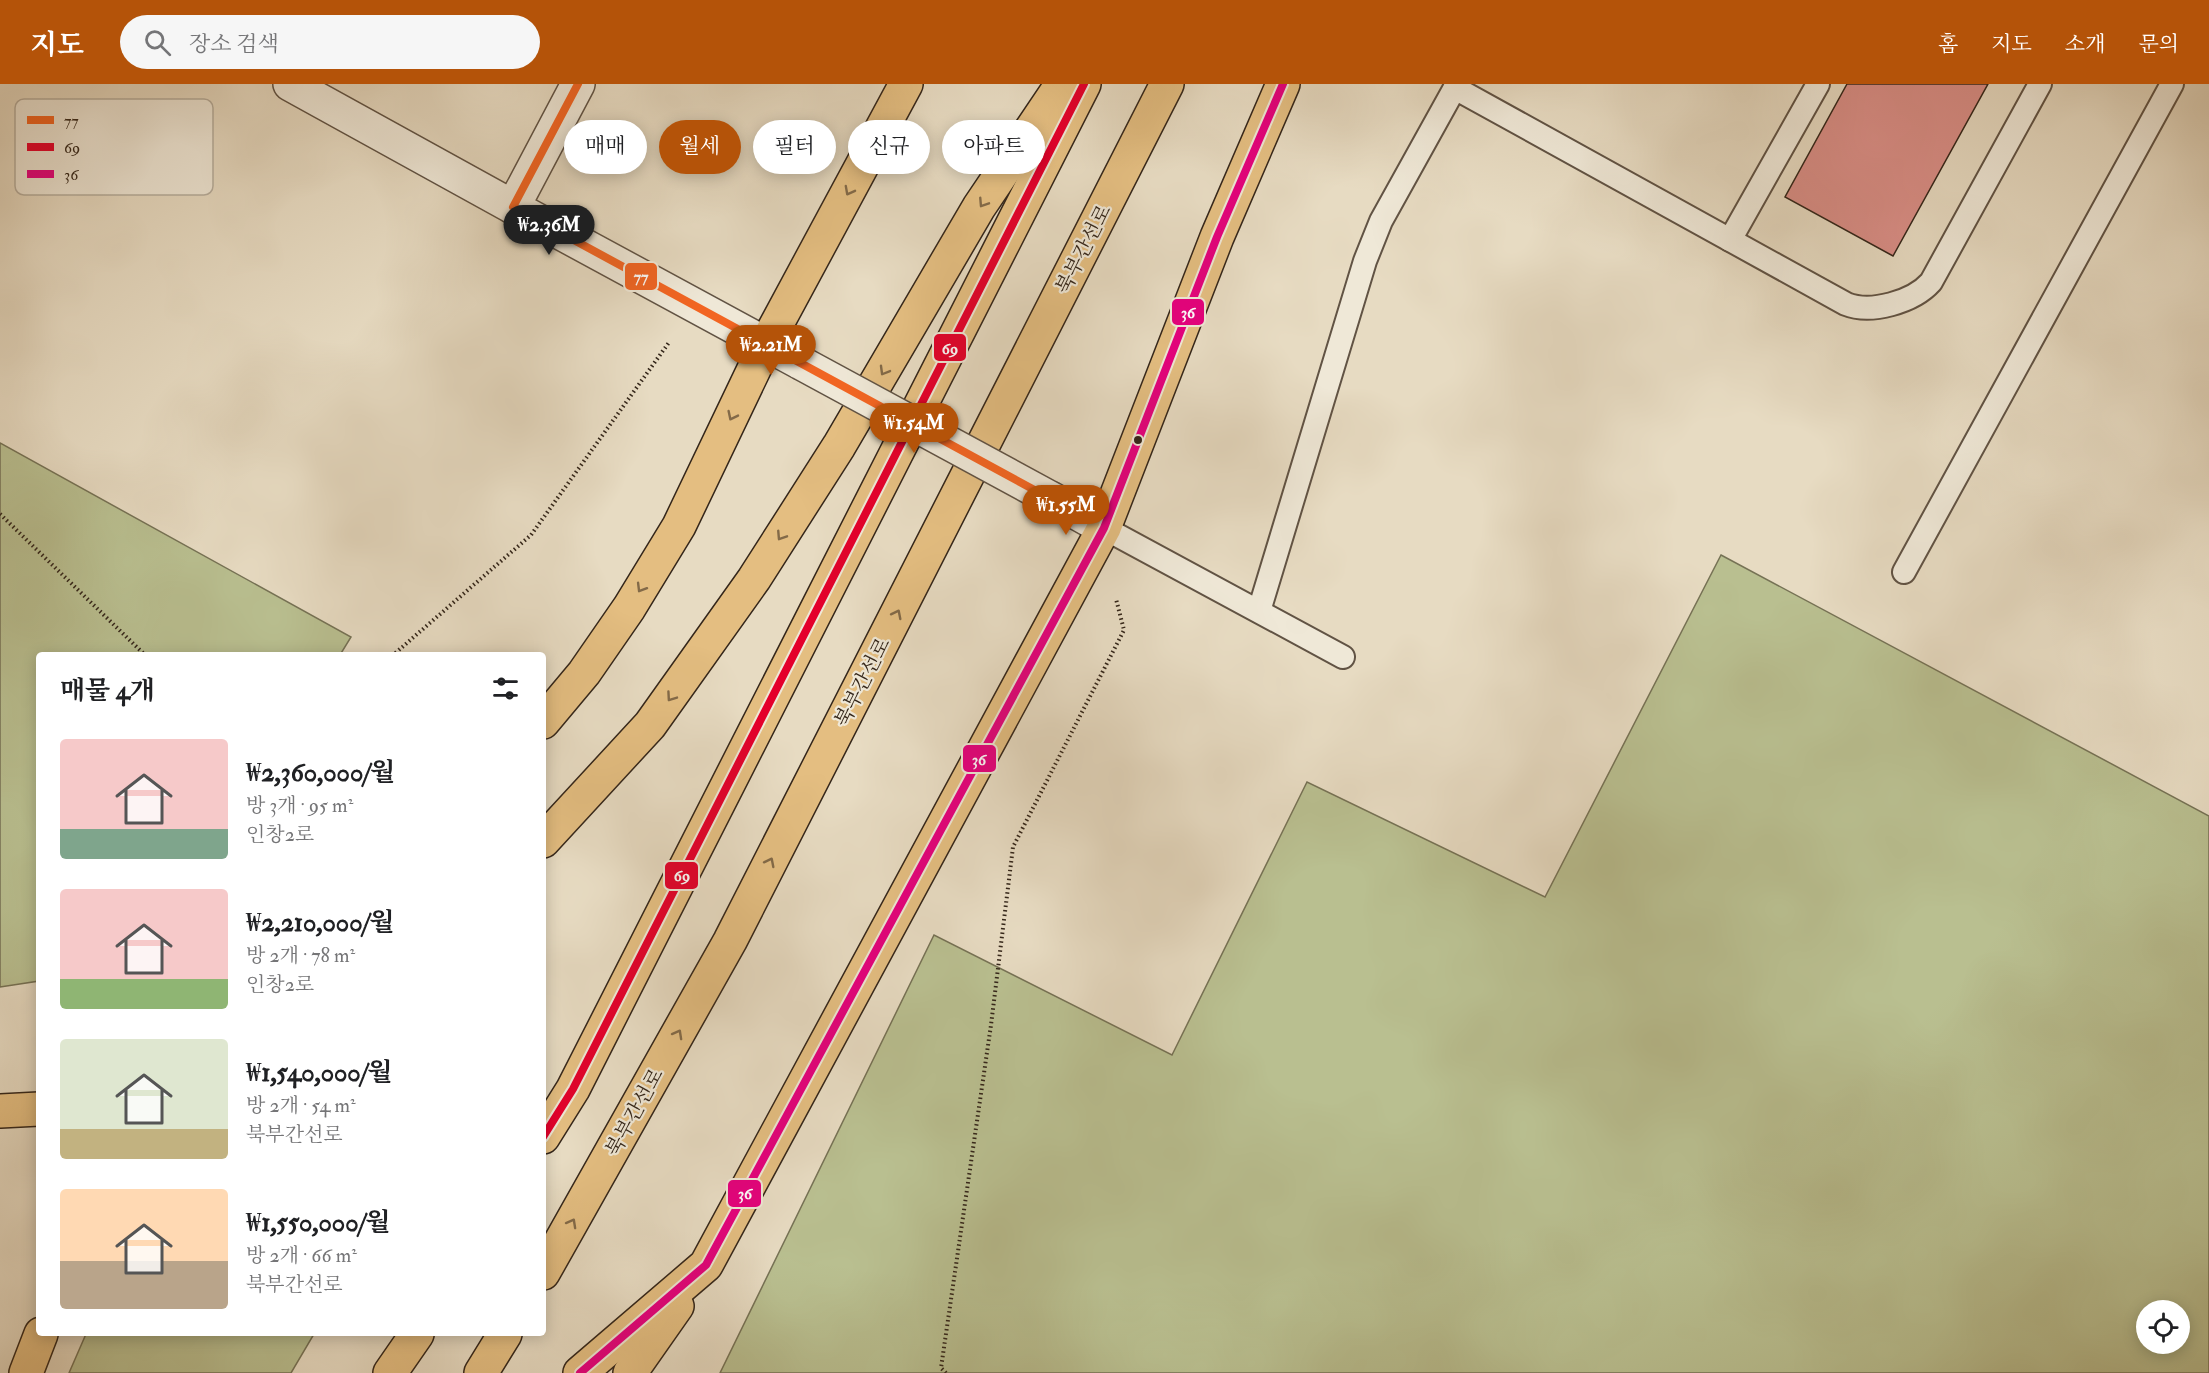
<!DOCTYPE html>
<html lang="ko">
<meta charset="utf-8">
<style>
body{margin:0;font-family:"IM FELL Double Pica","Noto Serif KR",serif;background:#f6f6f6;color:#202124;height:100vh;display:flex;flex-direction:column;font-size:22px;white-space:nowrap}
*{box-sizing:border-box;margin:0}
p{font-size:20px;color:#757577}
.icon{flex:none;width:33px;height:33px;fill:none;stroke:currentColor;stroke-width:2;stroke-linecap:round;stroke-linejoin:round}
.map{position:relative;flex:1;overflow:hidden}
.details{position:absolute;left:36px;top:568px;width:510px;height:684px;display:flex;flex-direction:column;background:#fff;border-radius:6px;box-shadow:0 3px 15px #0003}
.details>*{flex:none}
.top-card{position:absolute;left:564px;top:36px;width:570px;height:54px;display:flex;gap:12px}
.fabs{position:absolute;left:2136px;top:1216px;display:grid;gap:12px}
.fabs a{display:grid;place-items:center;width:54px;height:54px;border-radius:50%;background:#fff;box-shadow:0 3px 15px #0003;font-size:30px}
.price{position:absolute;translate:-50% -51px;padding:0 14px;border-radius:21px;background:#b45309;color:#fff;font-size:20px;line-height:39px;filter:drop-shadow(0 2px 3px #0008)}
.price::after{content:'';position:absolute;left:50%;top:36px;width:18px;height:14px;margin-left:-9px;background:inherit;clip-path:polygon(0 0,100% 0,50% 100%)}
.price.active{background:#222;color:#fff}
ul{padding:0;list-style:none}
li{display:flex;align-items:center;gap:18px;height:150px;padding:0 24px}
li span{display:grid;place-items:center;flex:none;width:168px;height:120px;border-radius:6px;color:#555}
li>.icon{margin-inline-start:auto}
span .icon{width:72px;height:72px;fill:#fffc;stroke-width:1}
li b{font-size:26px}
h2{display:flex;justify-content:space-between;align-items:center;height:72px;padding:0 24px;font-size:26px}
.pill{padding:0 21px;border-radius:27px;background:#fff;box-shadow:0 3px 15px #0003;font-size:21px;line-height:54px}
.pill.active{background:#b45309;color:#fff}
header{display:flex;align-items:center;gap:36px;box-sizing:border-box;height:84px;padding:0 30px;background:#b45309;color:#fff}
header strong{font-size:28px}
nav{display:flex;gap:33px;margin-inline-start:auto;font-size:21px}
.search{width:420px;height:54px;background:#f6f6f6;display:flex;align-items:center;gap:15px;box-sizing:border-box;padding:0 21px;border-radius:33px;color:#757577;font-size:22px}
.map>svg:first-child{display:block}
</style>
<header>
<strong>지도</strong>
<div class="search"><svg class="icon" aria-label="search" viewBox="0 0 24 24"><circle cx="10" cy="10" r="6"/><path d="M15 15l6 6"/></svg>장소 검색</div>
<nav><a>홈</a><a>지도</a><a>소개</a><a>문의</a></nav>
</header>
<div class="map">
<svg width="2209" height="1289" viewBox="0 0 2209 1289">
<rect width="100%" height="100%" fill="#e7dbc2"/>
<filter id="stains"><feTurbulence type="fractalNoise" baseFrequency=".00333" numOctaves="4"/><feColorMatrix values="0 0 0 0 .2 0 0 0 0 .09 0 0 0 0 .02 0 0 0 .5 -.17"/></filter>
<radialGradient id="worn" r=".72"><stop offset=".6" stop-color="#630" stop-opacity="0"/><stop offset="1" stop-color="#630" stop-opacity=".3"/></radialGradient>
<g fill="#b9bf90" stroke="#767255" stroke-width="1.5" fill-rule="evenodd">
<path d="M0,359L351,553L340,571L39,572V897L0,903Z"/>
<path d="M1721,471L2209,732V1289H720L934,851L1172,971L1307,698L1545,813ZM2146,1227H2180V1260H2146Z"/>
<path d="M86,1250H314L291,1289H69Z"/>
</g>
<path fill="#d98e87" stroke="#34261a" stroke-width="1.5" d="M1847,0H1988L1893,172L1785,113Z"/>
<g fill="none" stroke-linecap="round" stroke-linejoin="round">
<defs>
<g id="lane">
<path d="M1455,4L1846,220C1871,230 1913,218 1931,198L2040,0"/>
<path d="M1730,156L1818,0"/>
<path d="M1104,444L1343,573"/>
<path d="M1904,488L2172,0"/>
<path d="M1259,527L1365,177L1381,137L1457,0"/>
</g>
<g id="street">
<path d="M290,0L513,123"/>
<path d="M578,0L513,123L801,279"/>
<path d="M1052,415L1104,444"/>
</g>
<g id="highway">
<path d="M543,638L584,589L629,524L679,442L766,260L906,0"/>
<path d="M543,757L650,641L754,495L839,362L979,123L1062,0"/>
<path d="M0,1027L39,1025"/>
<path d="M543,1053L573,1005L1084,0"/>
<path d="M543,1189L730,857L1167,0"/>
<path d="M26,1289L41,1250"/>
<path d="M390,1289L417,1250"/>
<path d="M481,1289L505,1250"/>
<path d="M580,1289L706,1181L1104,444L1217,153L1283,0"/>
<path d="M630,1289L677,1222"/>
</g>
</defs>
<use href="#lane" stroke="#615344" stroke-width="26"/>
<use href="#street" stroke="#615344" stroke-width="36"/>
<use href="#highway" stroke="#34261a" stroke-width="36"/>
<g stroke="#34261a" stroke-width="4" stroke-dasharray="1.5 3" stroke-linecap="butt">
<path d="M0,430L146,572"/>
<path d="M392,572L531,451L670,257"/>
<path d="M946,1289L941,1284L991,941L1013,763L1124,546L1116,515"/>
</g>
<use href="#lane" stroke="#efe8d7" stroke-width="22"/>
<use href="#street" stroke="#efe8d7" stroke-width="33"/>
<use href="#highway" stroke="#e4be81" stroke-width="33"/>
<defs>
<path id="street-bridge" d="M801,279L1052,415"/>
</defs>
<use href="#street-bridge" stroke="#615344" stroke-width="36" stroke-linecap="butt"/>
<use href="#street-bridge" stroke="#efe8d7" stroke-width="33"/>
<defs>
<path id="bus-1" d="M578,0L513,123L1075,428"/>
<path id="bus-2" d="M543,1053L573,1005L1084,0"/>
<path id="bus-3" d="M580,1289L706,1181L1104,444L1217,153L1283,0"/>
</defs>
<use href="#bus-1" stroke="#efe8d7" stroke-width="12"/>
<use href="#bus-2" stroke="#efe8d7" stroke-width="12"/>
<use href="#bus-3" stroke="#efe8d7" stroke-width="12"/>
<use href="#bus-1" stroke="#f26522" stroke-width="8"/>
<use href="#bus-2" stroke="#e4002b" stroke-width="8"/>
<use href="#bus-3" stroke="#e5007d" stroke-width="8"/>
</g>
<defs><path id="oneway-chevron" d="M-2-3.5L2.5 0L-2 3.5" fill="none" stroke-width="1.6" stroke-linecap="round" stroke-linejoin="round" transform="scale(1.5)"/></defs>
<g stroke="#836a48">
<use href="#oneway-chevron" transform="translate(849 107) rotate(118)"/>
<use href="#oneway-chevron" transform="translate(983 119) rotate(123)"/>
<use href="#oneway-chevron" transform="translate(884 287) rotate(120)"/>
<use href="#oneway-chevron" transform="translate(732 332) rotate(116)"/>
<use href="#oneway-chevron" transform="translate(781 452) rotate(123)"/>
<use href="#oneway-chevron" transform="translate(641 504) rotate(121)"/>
<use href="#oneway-chevron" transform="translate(897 530) rotate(-63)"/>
<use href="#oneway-chevron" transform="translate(671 613) rotate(125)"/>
<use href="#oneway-chevron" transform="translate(770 778) rotate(-63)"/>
<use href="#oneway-chevron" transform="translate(678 950) rotate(-61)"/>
<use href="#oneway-chevron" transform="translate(572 1139) rotate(-61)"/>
</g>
<circle fill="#34261a" stroke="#efe8d7" stroke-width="2" cx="1138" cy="356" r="5"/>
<g text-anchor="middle" stroke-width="4.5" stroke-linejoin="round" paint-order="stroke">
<g font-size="20" fill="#34261a" stroke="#efe8d7">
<text transform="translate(1083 165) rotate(-63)" y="7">북부간선로</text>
<text transform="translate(862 598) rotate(-63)" y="7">북부간선로</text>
<text transform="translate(634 1028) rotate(-61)" y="7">북부간선로</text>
</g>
</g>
<rect x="15" y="15" width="198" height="96" rx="9" fill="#efe8d7" stroke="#b7ae9e" stroke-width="1.5"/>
<rect x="27" y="32" width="27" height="8" fill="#f26522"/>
<rect x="27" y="59" width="27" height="8" fill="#e4002b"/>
<rect x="27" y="86" width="27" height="8" fill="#e5007d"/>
<g font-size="16" fill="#34261a">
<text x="64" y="42">77</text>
<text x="64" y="69">69</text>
<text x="64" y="96">36</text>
</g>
<g stroke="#efe8d7" stroke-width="2">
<rect x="624" y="178" width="34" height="29" rx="6" fill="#f26522"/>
<rect x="1171" y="214" width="34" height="28" rx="6" fill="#e5007d"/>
<rect x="933" y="249" width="34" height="29" rx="6" fill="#e4002b"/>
<rect x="962" y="660" width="35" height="29" rx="6" fill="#e5007d"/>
<rect x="664" y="777" width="35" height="29" rx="6" fill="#e4002b"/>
<rect x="727" y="1095" width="35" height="29" rx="6" fill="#e5007d"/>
</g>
<g font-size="16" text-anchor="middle" font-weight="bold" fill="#fff">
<text x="641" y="198">77</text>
<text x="1188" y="234">36</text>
<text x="950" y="270">69</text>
<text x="979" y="681">36</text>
<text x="682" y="797">69</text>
<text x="745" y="1115">36</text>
</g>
<rect width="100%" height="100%" filter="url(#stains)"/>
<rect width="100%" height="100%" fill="url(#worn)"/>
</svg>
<div class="fabs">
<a><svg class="icon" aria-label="locate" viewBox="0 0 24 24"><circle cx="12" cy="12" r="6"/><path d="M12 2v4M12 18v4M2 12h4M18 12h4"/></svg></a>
</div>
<b class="price active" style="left:549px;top:172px">₩2.36M</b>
<b class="price" style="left:771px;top:292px">₩2.21M</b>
<b class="price" style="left:914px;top:370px">₩1.54M</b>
<b class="price" style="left:1066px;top:452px">₩1.55M</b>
<div class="top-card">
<a class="pill">매매</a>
<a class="pill active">월세</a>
<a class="pill">필터</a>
<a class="pill">신규</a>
<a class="pill">아파트</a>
</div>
<section class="details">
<h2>매물 4개<svg class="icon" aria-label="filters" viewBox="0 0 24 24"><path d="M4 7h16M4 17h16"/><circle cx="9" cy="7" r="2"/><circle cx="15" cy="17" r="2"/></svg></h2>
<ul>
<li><span style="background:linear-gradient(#f6c9c9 75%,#7fa58c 0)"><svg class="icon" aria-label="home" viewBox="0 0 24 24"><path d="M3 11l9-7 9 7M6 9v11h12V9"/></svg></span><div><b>₩2,360,000/월</b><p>방 3개 · 95 m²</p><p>인창2로</p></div></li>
<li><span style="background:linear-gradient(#f6c9c9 75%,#8fb573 0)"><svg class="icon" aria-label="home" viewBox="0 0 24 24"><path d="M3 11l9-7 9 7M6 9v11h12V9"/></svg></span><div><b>₩2,210,000/월</b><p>방 2개 · 78 m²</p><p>인창2로</p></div></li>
<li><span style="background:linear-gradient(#dfe7d0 75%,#c2b280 0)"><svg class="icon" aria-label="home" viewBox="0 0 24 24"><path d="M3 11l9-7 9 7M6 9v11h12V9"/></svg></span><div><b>₩1,540,000/월</b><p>방 2개 · 54 m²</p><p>북부간선로</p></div></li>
<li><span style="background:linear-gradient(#ffd9b3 60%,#b9a48a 0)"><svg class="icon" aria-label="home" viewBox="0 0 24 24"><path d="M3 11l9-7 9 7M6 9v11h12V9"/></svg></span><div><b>₩1,550,000/월</b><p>방 2개 · 66 m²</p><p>북부간선로</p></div></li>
</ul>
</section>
</div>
